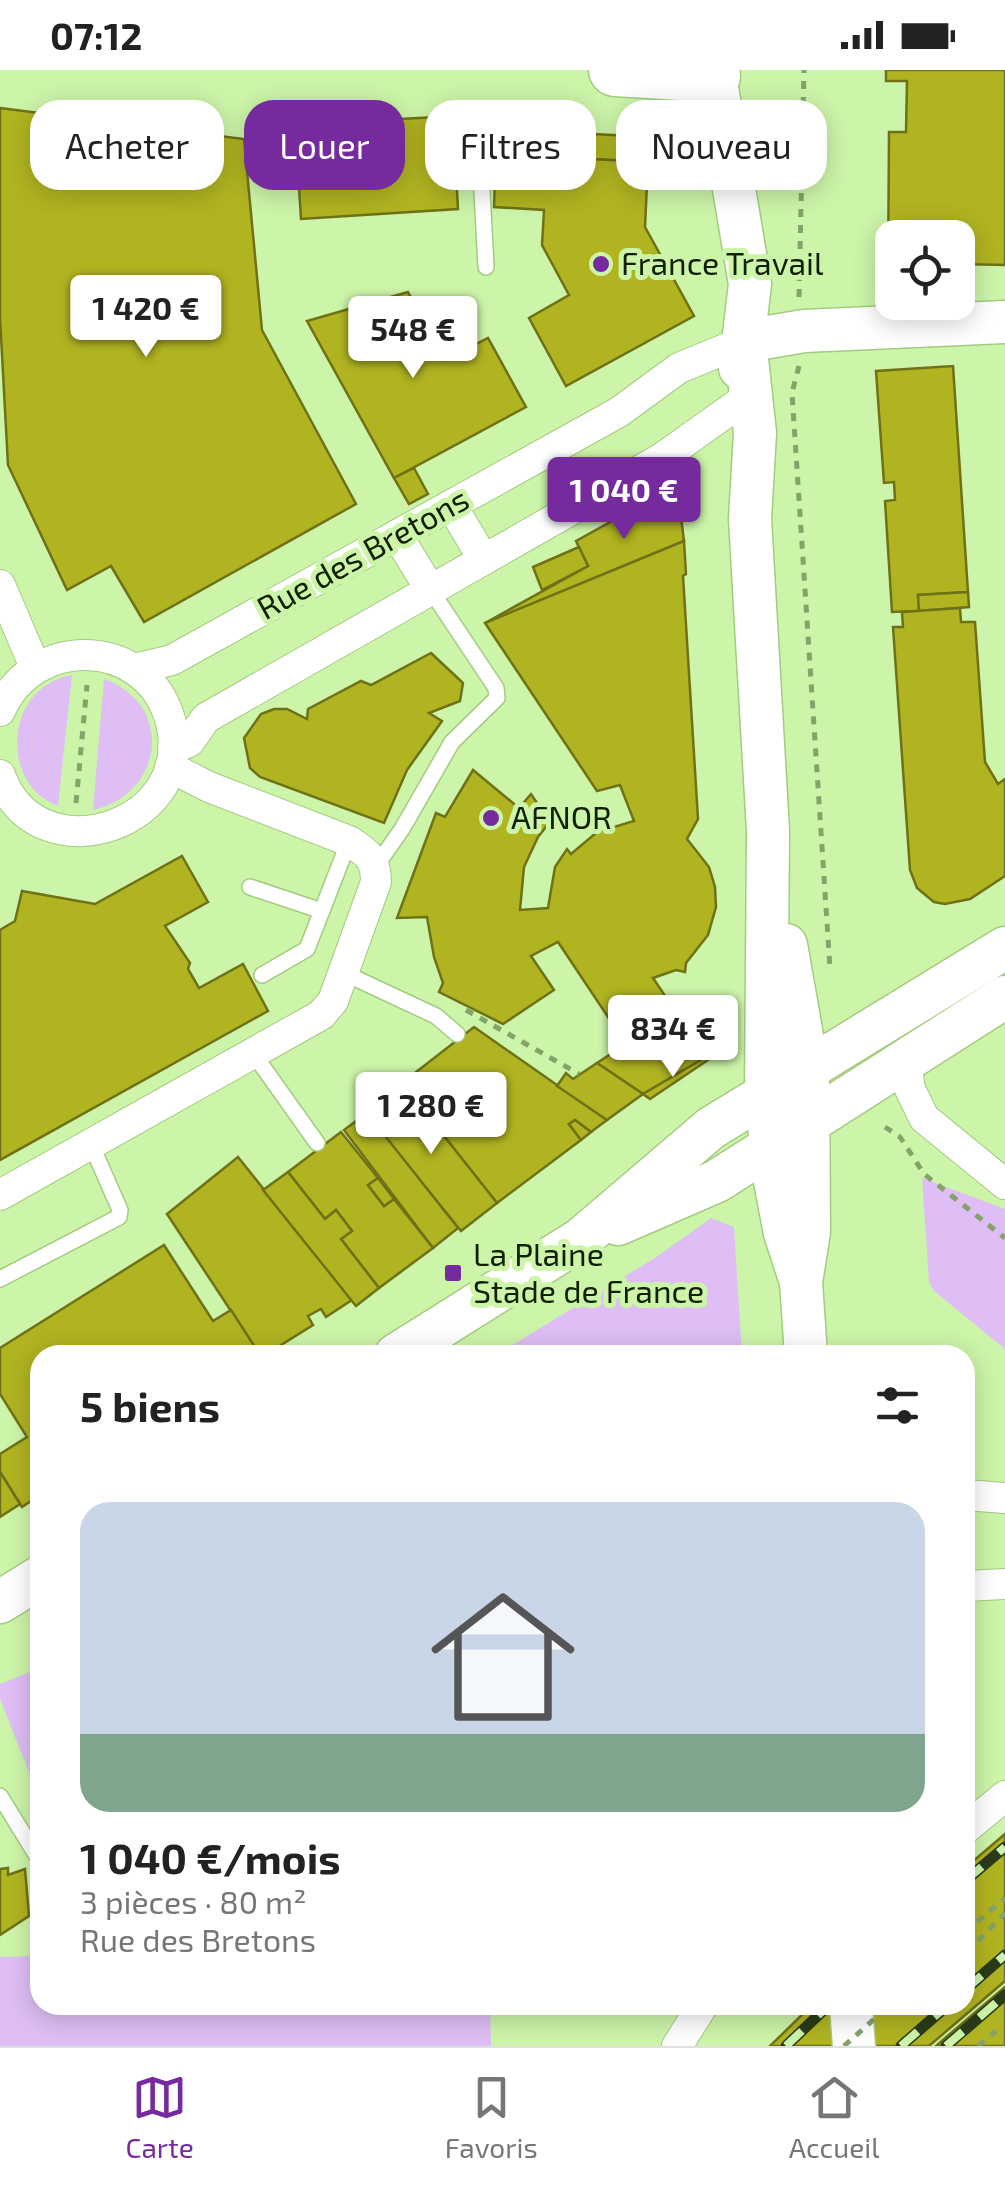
<!DOCTYPE html>
<html lang="fr">
<meta charset="utf-8">
<style>
body{margin:0;font-family:"Exo 2",sans-serif;background:#f6f6f6;color:#222;height:100vh;display:flex;flex-direction:column;font-size:38px;white-space:nowrap}
*{box-sizing:border-box;margin:0}
p{font-size:32px;color:#767676}
.icon{flex:none;width:55px;height:55px;fill:none;stroke:currentColor;stroke-width:2;stroke-linecap:round;stroke-linejoin:round}
.map{position:relative;flex:1;overflow:hidden}
.panel{position:absolute;left:30px;top:1275px;width:945px;height:670px;display:flex;flex-direction:column;background:#fff;border-radius:30px;box-shadow:0 5px 25px #0003}
.panel>*{flex:none}
.top-card{position:absolute;left:30px;top:30px;width:945px;height:90px;display:flex;gap:20px}
.buttons{position:absolute;left:875px;top:150px;display:grid;gap:20px}
.buttons a{display:grid;place-items:center;width:100px;height:100px;border-radius:20px;background:#fff;box-shadow:0 5px 25px #0003;font-size:50px}
.price{position:absolute;translate:-50% -85px;padding:0 22px;border-radius:10px;background:#fff;color:#222;font-size:32px;line-height:65px;filter:drop-shadow(0 2px 5px #0008)}
.price::after{content:'';position:absolute;left:50%;top:60px;width:30px;height:22px;margin-left:-15px;background:inherit;clip-path:polygon(0 0,100% 0,50% 100%)}
.price.selected{background:#752a9d;color:#fff}
ul{padding:0;list-style:none}
li{display:grid;align-content:center;gap:20px;height:530px;padding:0 50px}
li+li{border-top:2px solid #e0e0e0}
li span{display:grid;place-items:center;height:310px;border-radius:30px;color:#555}
li>.icon{margin-inline-start:auto}
span .icon{width:180px;height:180px;fill:#fffc;stroke-width:1}
li b{font-size:42px}
h2{display:flex;justify-content:space-between;align-items:center;height:120px;padding:0 50px;font-size:42px}
.pill{padding:0 35px;border-radius:30px;background:#fff;box-shadow:0 5px 25px #0003;font-size:35px;line-height:90px}
.pill.selected{background:#752a9d;color:#fff}
.status{display:flex;justify-content:space-between;align-items:center;height:70px;padding:0 50px;background:#fff;direction:ltr}
.status svg{height:28px;fill:currentColor}
.tabs{display:flex;justify-content:space-around;align-items:center;height:140px;border-top:2px solid #e0e0e0;background:#fff;font-size:28px;color:#767676}
.tabs a{display:grid;justify-items:center;gap:5px}
.tabs .selected{color:#752a9d}
.map>svg:first-child{display:block}
</style>
<div class="status"><b>07:12</b><svg viewBox="0 0 49 12"><path d="M0 12V9h3v3zM5 12V6h3v6zM10 12V3h3v9zM15 12V0h3v12zM26 1h20v11H26zM47 4h2v5h-2z"/></svg></div>
<div class="map">
<svg width="1005" height="1976" viewBox="0 0 1005 1976">
<rect width="100%" height="100%" fill="#cdf5a9"/>
<g fill="#debef5">
<path d="M72,605L58,736C0,715 3,617 72,605Z"/>
<path d="M104,609C174,634 165,723 93,740Z"/>
<path d="M922,1108L1005,1139V1279L934,1221L929,1212Z"/>
<path d="M711,1148L734,1157L742,1285H496L658,1186Z"/>
<path d="M40,1598V1730L0,1629V1614Z"/>
<path d="M40,1886V1935H490L491,1976H0V1887Z"/>
</g>
<g fill="#b0b421" stroke="#6f7116" stroke-width="2.5">
<path d="M886,0H1005V195L958,194V168H892V214H888L889,62H906L907,11H886Z"/>
<path d="M0,38L244,69L262,260L356,434L144,552L111,496L67,520L8,395L0,248Z"/>
<path d="M453,46L458,139L301,149L295,55Z"/>
<path d="M497,59L649,67L648,92L496,84Z"/>
<path d="M496,84L648,92L645,157L694,246L566,316L529,248L569,225L542,175L544,140L494,137Z"/>
<path d="M408,222L445,290L488,268L526,337L394,408L307,251Z"/>
<path d="M953,296L968,522L918,525L919,541L892,542L885,431L895,430L894,412L884,413L876,301Z"/>
<path d="M414,398L428,424L409,434L394,408Z"/>
<path d="M677,415L684,471L485,553L588,496L576,471Z"/>
<path d="M684,471L686,504L683,506L698,749L687,769L709,797L715,817L716,837L708,865L686,893L685,902L676,900L653,908L706,987L643,1024L597,993L626,974L558,872L531,886L554,920L503,954L439,922L443,913L434,887L427,847L397,848L436,743L445,747L473,700L519,738L531,724L550,752L538,767L524,797L520,840L548,838L555,797L567,779L571,784L597,762L634,751L620,715L597,721L485,553Z"/>
<path d="M579,477L588,496L542,520L533,497Z"/>
<path d="M968,522L969,537L919,541L918,525Z"/>
<path d="M960,538L961,552H975L985,692L998,714L1005,709V806L970,829L945,834L934,832L917,818L910,800L893,557H903L902,542Z"/>
<path d="M431,583L463,613L460,631L429,643L442,651L407,700L384,753L260,707L250,698L244,668L261,644L274,639H287L307,649L308,639L361,611L371,615Z"/>
<path d="M182,786L208,832L165,856L190,893L188,899L199,918L243,894L268,941L0,1090V860L15,851L22,821L95,834Z"/>
<path d="M474,957L607,1050L591,1062L575,1050L569,1054L581,1070L497,1133L402,1013Z"/>
<path d="M706,987L708,990L650,1029L643,1024Z"/>
<path d="M597,993L643,1024L607,1050L557,1016L566,1003L573,1009Z"/>
<path d="M402,1013L497,1133L461,1161L365,1042Z"/>
<path d="M367,1043L458,1158L433,1178L344,1060Z"/>
<path d="M575,1050L591,1062L581,1070L569,1054Z"/>
<path d="M341,1062L378,1108L368,1115L384,1136L394,1129L433,1178L379,1218L341,1169L352,1161L336,1140L325,1149L288,1102Z"/>
<path d="M238,1087L352,1230L326,1247L321,1239L308,1246L313,1255L265,1285H260L167,1144Z"/>
<path d="M288,1102L325,1149L336,1140L352,1161L341,1169L379,1218L356,1236L263,1120Z"/>
<path d="M378,1108L394,1129L384,1136L368,1115Z"/>
<path d="M164,1175L213,1251L231,1240L260,1285H40V1425L22,1437L0,1402V1384L27,1367L0,1324V1278Z"/>
<path d="M0,1402L20,1434L0,1447Z"/>
<path d="M1005,1764V1911L929,1976H770L812,1935H965V1798Z"/>
<path d="M8,1798V1805L25,1799L29,1846L0,1865V1799Z"/>
<path d="M1005,1917V1976H936L944,1969Z"/>
</g>
<g fill="none" stroke-linecap="round" stroke-linejoin="round">
<defs>
<g id="lane">
<path d="M479,65L486,197"/>
<path d="M376,796L402,759L452,672L497,628L496,618L430,519"/>
<path d="M250,817L322,841"/>
<path d="M344,903L436,946L457,964"/>
<path d="M262,905L307,879L349,771"/>
<path d="M253,983L317,1073"/>
<path d="M0,1209L119,1147L120,1140L91,1074"/>
<path d="M0,1726L40,1791"/>
</g>
<g id="street">
<path d="M451,435L484,490"/>
<path d="M397,465L430,519"/>
<path d="M0,515L35,597"/>
<path d="M134,599L172,590L619,342L679,298L745,271"/>
<path d="M0,641C32,565 143,566 169,646C204,753 38,811 0,705"/>
<path d="M173,678L189,672L206,648L662,388L752,324"/>
<path d="M906,991L910,1019L924,1048L1005,1114"/>
<path d="M0,1125L321,945L333,931L376,812C376,789 368,783 349,771L209,717L170,697"/>
<path d="M965,1425L1005,1428"/>
<path d="M965,1516L1005,1514"/>
<path d="M965,1759L1005,1726"/>
<path d="M677,1976L703,1935"/>
</g>
<g id="secondary">
<path d="M714,0L750,214L740,298"/>
<path d="M745,271L755,363L750,449L768,761L766,1025L774,1106L785,1163L801,1212"/>
<path d="M745,271L804,261L1005,252"/>
<path d="M786,875L808,1000L809,1162L801,1212L806,1285"/>
<path d="M618,1154L717,1111L1005,927"/>
<path d="M396,1285L581,1169L711,1058L1005,878"/>
<path d="M0,1532L40,1507"/>
<path d="M851,1935L854,1976"/>
</g>
<path id="highway" d="M615,0L714,6"/>
</defs>
<use href="#lane" stroke="#a4cb80" stroke-width="18"/>
<use href="#street" stroke="#a4cb80" stroke-width="32"/>
<use href="#secondary" stroke="#a4cb80" stroke-width="45"/>
<use href="#highway" stroke="#a4cb80" stroke-width="55"/>
<g stroke="#84a269" stroke-width="5" stroke-dasharray="8 8" stroke-linecap="butt">
<path d="M799,227L804,0"/>
<path d="M799,296L792,323L830,898"/>
<path d="M76,733L87,615"/>
<path d="M466,940L579,1004"/>
<path d="M885,1057L900,1067L924,1104L1005,1168"/>
<path d="M965,1862L1005,1828"/>
<path d="M978,1871L1005,1843"/>
<path d="M978,1976L996,1961"/>
</g>
<use href="#lane" stroke="#fff" stroke-width="15"/>
<use href="#street" stroke="#fff" stroke-width="30"/>
<use href="#secondary" stroke="#fff" stroke-width="42"/>
<use href="#highway" stroke="#fff" stroke-width="52"/>
<defs>
<g id="rail">
<path d="M965,1811L1005,1777"/>
<path d="M965,1920L1005,1885"/>
<path d="M786,1976L829,1935"/>
<path d="M901,1976L948,1935"/>
<path d="M946,1976L1005,1925"/>
</g>
</defs>
<use href="#rail" stroke="#2a3b19" stroke-width="11"/>
<use href="#rail" stroke="#cdf5a9" stroke-width="8" stroke-dasharray="22" stroke-linecap="butt"/>
<path stroke="#84a269" stroke-width="5" stroke-dasharray="8 8" stroke-linecap="butt" d="M844,1976L890,1935"/>
</g>
<g fill="#752a9d" stroke="#cdf5a9" stroke-width="4">
<circle cx="601" cy="194" r="10"/>
<circle cx="491" cy="748" r="10"/>
<rect x="443" y="1193" width="20" height="20" rx="5"/>
</g>
<g text-anchor="middle" stroke-width="10" stroke-linejoin="round" paint-order="stroke">
<g font-size="32" fill="#111f03" stroke="#cdf5a9" text-anchor="start">
<text x="621" y="205">France Travail</text>
<text x="511" y="759">AFNOR</text>
<text x="473" y="1196">La Plaine<tspan x="473" dy="37">Stade de France</tspan></text>
</g>
<g font-size="32" fill="#111f03" stroke="#cdf5a9">
<text transform="translate(363 484) rotate(-29)" y="11">Rue des Bretons</text>
</g>
</g>
</svg>
<div class="buttons">
<a><svg class="icon" aria-label="locate" viewBox="0 0 24 24"><circle cx="12" cy="12" r="6"/><path d="M12 2v4M12 18v4M2 12h4M18 12h4"/></svg></a>
</div>
<b class="price" style="left:146px;top:290px">1 420 €</b>
<b class="price" style="left:413px;top:311px">548 €</b>
<b class="price selected" style="left:624px;top:472px">1 040 €</b>
<b class="price" style="left:673px;top:1010px">834 €</b>
<b class="price" style="left:431px;top:1087px">1 280 €</b>
<div class="top-card">
<a class="pill">Acheter</a>
<a class="pill selected">Louer</a>
<a class="pill">Filtres</a>
<a class="pill">Nouveau</a>
</div>
<section class="panel">
<h2>5 biens<svg class="icon" aria-label="filters" viewBox="0 0 24 24"><path d="M4 7h16M4 17h16"/><circle cx="9" cy="7" r="2"/><circle cx="15" cy="17" r="2"/></svg></h2>
<ul>
<li><span style="background:linear-gradient(#c9d6e8 75%,#7fa58c 0)"><svg class="icon" aria-label="home" viewBox="0 0 24 24"><path d="M3 11l9-7 9 7M6 9v11h12V9"/></svg></span><div><b>1 040 €/mois</b><p>3 pièces · 80 m²</p><p>Rue des Bretons</p></div></li>
</ul>
</section>
</div>
<nav class="tabs">
<a class="selected"><svg class="icon" aria-label="map" viewBox="0 0 24 24"><path d="M3 6l6-2 6 2 6-2v14l-6 2-6-2-6 2zM9 4v14M15 6v14"/></svg>Carte</a>
<a><svg class="icon" aria-label="saved" viewBox="0 0 24 24"><path d="M7 4h10v16l-5-4-5 4z"/></svg>Favoris</a>
<a><svg class="icon" aria-label="home" viewBox="0 0 24 24"><path d="M3 11l9-7 9 7M6 9v11h12V9"/></svg>Accueil</a>
</nav>
